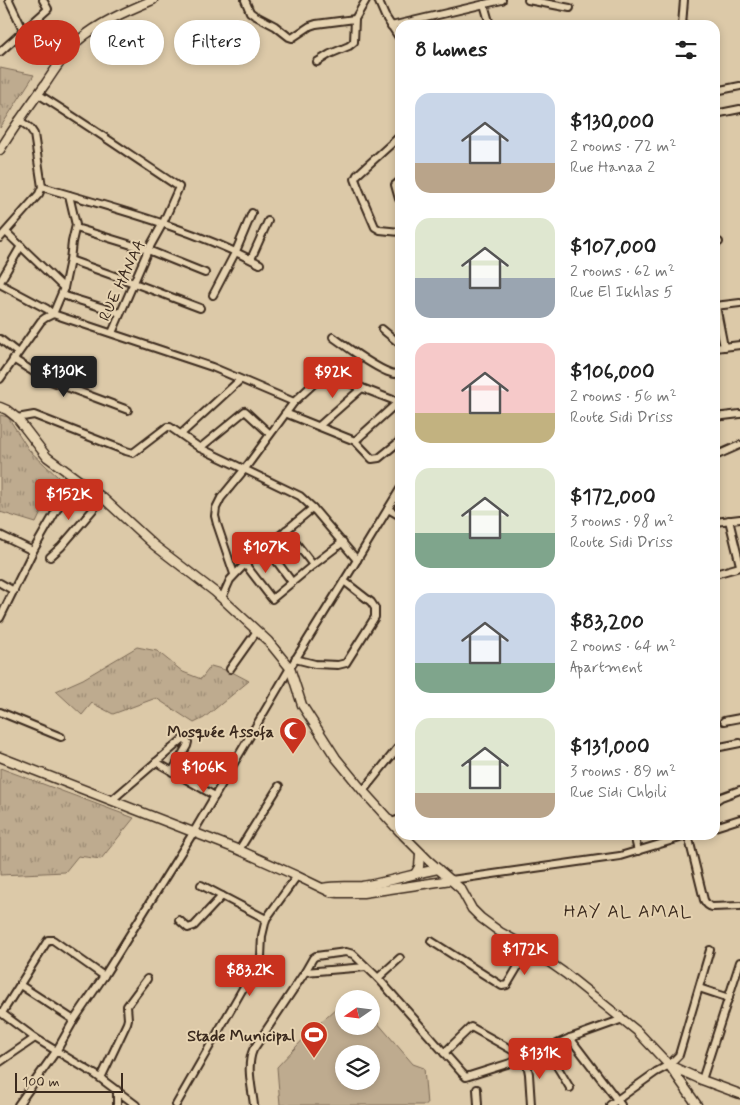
<!DOCTYPE html>
<meta charset="utf-8">
<style>
body{margin:0;font-family:Mynerve,sans-serif;background:#f6f6f6;color:#222;height:100vh;display:flex;flex-direction:column;font-size:19px;white-space:nowrap}
*{box-sizing:border-box;margin:0}
p{font-size:16px;color:#767676}
.icon{flex:none;width:28px;height:28px;fill:none;stroke:currentColor;stroke-width:2;stroke-linecap:round;stroke-linejoin:round}
.map{position:relative;flex:1;overflow:hidden}
.details{position:absolute;left:395px;top:20px;width:325px;height:820px;display:flex;flex-direction:column;background:#fff;border-radius:15px;box-shadow:0 2px 8px #0003}
.details>*{flex:none}
.guide{position:absolute;left:15px;top:20px;width:305px;height:45px;display:flex;gap:10px}
.needle{width:32px;rotate:256deg}
.buttons{position:absolute;left:335px;top:990px;display:grid;gap:10px}
.buttons a{display:grid;place-items:center;width:45px;height:45px;border-radius:50%;background:#fff;box-shadow:0 2px 8px #0003;font-size:25px}
.scale{position:absolute;left:15px;bottom:12px;width:108px;box-sizing:border-box;padding-left:5px;border:2px solid #3b2a1e;border-top:0;font-size:14px;line-height:18px;white-space:nowrap;color:#3b2a1e;-webkit-text-stroke:4px #e6d3b1;paint-order:stroke}
.price{position:absolute;translate:-50% -42px;padding:0 11px;border-radius:5px;background:#c8321e;color:#fff;font-size:16px;line-height:32px;filter:drop-shadow(0 1px 2px #0008)}
.price::after{content:'';position:absolute;left:50%;top:30px;width:15px;height:11px;margin-left:-8px;background:inherit;clip-path:polygon(0 0,100% 0,50% 100%)}
.price.active{background:#222;color:#fff}
ul{padding:0;list-style:none}
li{display:flex;align-items:center;gap:15px;height:125px;padding:0 20px}
li span{display:grid;place-items:center;flex:none;width:140px;height:100px;border-radius:15px;color:#555}
li>.icon{margin-inline-start:auto}
span .icon{width:60px;height:60px;fill:#fffc;stroke-width:1}
li b{font-size:21px}
h2{display:flex;justify-content:space-between;align-items:center;height:60px;padding:0 20px;font-size:21px}
.tag{padding:0 18px;border-radius:22px;background:#fff;box-shadow:0 2px 8px #0003;font-size:18px;line-height:45px}
.tag.active{background:#c8321e;color:#fff}
.map>svg:first-child{display:block}
</style>
<div class="map">
<svg width="740" height="1105" viewBox="0 0 740 1105">
<defs>
<pattern id="grass-tufts" width="24" height="20" patternUnits="userSpaceOnUse" patternTransform="scale(1.25)"><rect width="24" height="20" fill="#beab8f"/><path d="M3 7l-1-3M5 7V3M7 7l1-3M15 17l-1-3M17 17v-4M19 17l1-3" fill="none" stroke="#9c8b74"/></pattern>
</defs>
<rect width="100%" height="100%" fill="#dcc9a8"/>
<filter id="ink" filterUnits="userSpaceOnUse"><feTurbulence type="fractalNoise" baseFrequency=".02" numOctaves="2"/><feDisplacementMap in="SourceGraphic" scale="10" xChannelSelector="R" yChannelSelector="G"/><feConvolveMatrix kernelMatrix="1 2 1 2 8 2 1 2 1" color-interpolation-filters="sRGB"/></filter>
<g filter="url(#ink)">
<g fill="url(#grass-tufts)" stroke="#7c6a56">
<path d="M0,68L34,75L0,128Z"/>
<path d="M0,415L8,417L29,450L58,477L36,523L0,512Z"/>
<path d="M137,647L157,651L183,672L201,679L211,666L232,672L249,681L204,718L194,723L156,698L113,714L92,703L82,715L56,691L83,679Z"/>
<path d="M0,768L134,818L101,859L78,856L65,872L0,875Z"/>
</g>
<path fill="#beab8f" stroke="#7c6a56" fill-rule="evenodd" d="M339,1005H344V1026H371V1015L413,1064L424,1068L427,1105H280L277,1067L311,1031ZM344,1054H371V1081H344Z"/>
<g fill="none" stroke-linecap="round" stroke-linejoin="round">
<defs>
<g id="minor">
<path d="M9,0L24,32"/>
<path d="M245,0L250,12L254,15L275,26L289,37L292,38L310,26L316,24L355,19"/>
<path d="M378,0L385,16L400,39"/>
<path d="M528,0L570,8"/>
<path d="M484,4L490,25"/>
<path d="M682,25L684,0"/>
<path d="M391,26L502,0"/>
<path d="M0,52L48,9L43,0"/>
<path d="M317,62L330,54L349,46L354,42L355,19L366,0"/>
<path d="M715,91L740,86"/>
<path d="M38,94C86,124 132,156 179,187L163,223L148,250L112,333"/>
<path d="M715,114L740,109"/>
<path d="M400,136L357,175L355,179L360,192L375,227L380,230L400,232"/>
<path d="M42,187C116,209 191,228 260,264"/>
<path d="M399,199L395,185L400,181"/>
<path d="M76,228L148,250L205,273"/>
<path d="M6,232L64,288"/>
<path d="M0,238L39,194L42,187L34,134L30,128L19,120"/>
<path d="M715,243L719,242"/>
<path d="M251,259L268,221"/>
<path d="M70,260L134,283L200,308"/>
<path d="M0,282L21,246"/>
<path d="M0,284L47,309L53,314L64,288L70,260L72,242L76,225L69,195"/>
<path d="M62,295L120,313"/>
<path d="M213,295L236,251L252,213"/>
<path d="M715,306L740,303"/>
<path d="M716,306L724,347"/>
<path d="M382,329L400,344"/>
<path d="M333,337C347,347 380,372 395,374L400,371"/>
<path d="M0,339L18,353"/>
<path d="M715,348L740,345"/>
<path d="M13,359L40,376L48,380L128,410"/>
<path d="M0,379L41,321L45,318L53,314L212,367L294,402"/>
<path d="M285,413L355,441L372,459L379,458L400,441"/>
<path d="M715,417L740,414"/>
<path d="M17,418L34,415L126,451L133,453L167,427H170L200,448L300,496L313,508L357,560"/>
<path d="M319,426L362,388"/>
<path d="M181,434L240,380"/>
<path d="M200,448L245,411L270,434"/>
<path d="M715,456L740,445"/>
<path d="M388,509L400,516"/>
<path d="M729,520L740,565"/>
<path d="M715,522L740,519"/>
<path d="M286,530L313,565"/>
<path d="M0,535L33,551"/>
<path d="M266,547L292,582"/>
<path d="M50,557L61,547L103,498"/>
<path d="M245,564L272,599L313,565L343,542"/>
<path d="M234,574L217,524L215,516L216,508L221,498L244,470L294,402L323,375L339,379L398,402L355,441"/>
<path d="M715,574L740,567"/>
<path d="M0,583L14,591"/>
<path d="M222,598L230,580L245,564L313,508"/>
<path d="M0,618L33,551L75,478"/>
<path d="M295,659L315,664L338,665L346,663L375,617V608L371,602L344,581"/>
<path d="M230,669L257,631"/>
<path d="M0,712L61,737"/>
<path d="M724,721L740,718"/>
<path d="M715,748L740,743"/>
<path d="M156,762L215,796"/>
<path d="M363,791L400,745"/>
<path d="M112,800L184,738L188,742L187,746L172,772"/>
<path d="M715,801L721,797L740,790"/>
<path d="M391,822L400,819"/>
<path d="M715,827L740,819"/>
<path d="M634,835L638,851"/>
<path d="M688,835L704,900C706,904 708,906 712,907L740,906"/>
<path d="M239,850L279,786"/>
<path d="M451,880L620,856L690,835"/>
<path d="M201,885L266,919"/>
<path d="M179,920L188,928L194,926L222,896"/>
<path d="M431,941L502,986L507,985L529,948"/>
<path d="M305,972L366,967"/>
<path d="M378,978L400,958"/>
<path d="M20,985L74,1020"/>
<path d="M699,988L729,998"/>
<path d="M0,1012L35,1038L96,1075L136,1105"/>
<path d="M2,1013L48,940H53L104,976"/>
<path d="M570,1038L621,1105"/>
<path d="M546,1048L570,1088"/>
<path d="M444,1053L471,1027L521,1055L526,1058L529,1074L531,1105"/>
<path d="M0,1062L35,1038"/>
<path d="M101,1078L127,1023L128,1019L127,1006L147,979"/>
<path d="M702,1080L740,962"/>
<path d="M477,1089L478,1105"/>
<path d="M117,1090V1105"/>
<path d="M18,1105L57,1050L74,1020L104,976L193,833L290,668L357,560L400,489"/>
<path d="M176,1105L261,957L262,936L266,919L297,876"/>
<path d="M254,1105C252,1088 246,1066 253,1050L305,972L313,958L316,956L346,952L353,954L378,978L462,1073L466,1077L526,1058L570,1038L623,1019"/>
<path d="M610,1105L656,1072L669,1065L679,1055L710,950"/>
</g>
<g id="tertiary">
<path d="M0,150C14,127 30,105 46,83C56,68 66,52 79,40C100,22 127,11 153,0"/>
<path d="M0,407L7,410L17,418L47,457L103,498L154,545L215,592L268,641L290,668L302,705L336,758L363,791L400,832"/>
<path d="M0,757L239,850L297,876L330,892L338,893H363L451,880"/>
<path d="M403,835L429,861L461,889L472,909L481,918L500,932L529,948L566,974L637,1031L669,1065L697,1105"/>
<path d="M415,874L419,867L420,854"/>
<path d="M323,888C336,885 349,887 362,886C388,882 413,874 438,869"/>
<path d="M671,1066L702,1080L740,1094"/>
</g>
</defs>
<use href="#minor" stroke="#3b2a1e" stroke-width="10"/>
<use href="#tertiary" stroke="#3b2a1e" stroke-width="11"/>
<use href="#minor" stroke="#e6d3b1" stroke-width="6"/>
<use href="#tertiary" stroke="#e6d3b1" stroke-width="8"/>
</g>
</g>
<defs>
<symbol id="mosque-pin" viewBox="-11 -11 22 30"><path d="M0 17L-7.5 6A9.5 9.5 0 1 1 7.5 6Z" fill="#c8321e" stroke="#e6d3b1"/><path d="M3.5-4.9A6 6 0 1 0 3.5 4.9A5 5 0 1 1 3.5-4.9Z" fill="#fff"/></symbol>
<symbol id="stadium-pin" viewBox="-11 -11 22 30"><path d="M0 17L-7.5 6A9.5 9.5 0 1 1 7.5 6Z" fill="#c8321e" stroke="#e6d3b1"/><path d="M0-5a6.5 5 0 1 0 0 10a6.5 5 0 1 0 0-10ZM-3.5-1.8h7v3.6h-7Z" fill="#fff"/></symbol>
</defs>
<g fill-rule="evenodd">
<use href="#mosque-pin" x="277" y="715" width="32" height="43"/>
<use href="#stadium-pin" x="298" y="1019" width="32" height="43"/>
</g>
<g text-anchor="middle" stroke-width="4" stroke-linejoin="round" paint-order="stroke">
<g font-size="16" fill="#3b2a1e" stroke="#e6d3b1">
<text transform="translate(121 280) rotate(-65)" y="6">RUE HANAA</text>
</g>
<g font-size="16" font-weight="bold" fill="#3b2a1e" stroke="#e6d3b1" text-anchor="end">
<text x="274" y="737">Mosquée Assofa</text>
<text x="295" y="1041">Stade Municipal</text>
</g>
<g font-size="18" letter-spacing="1" fill="#3b2a1e" stroke="#e6d3b1">
<text x="628" y="917">HAY AL AMAL</text>
</g>
</g>
</svg>
<div class="buttons">
<a><svg class="needle" viewBox="-14 -14 28 28"><path d="M0-13l5 13h-10z" fill="#e53935"/><path d="M0 13l5-13h-10z" fill="#767676"/></svg></a>
<a><svg class="icon" aria-label="layers" viewBox="0 0 24 24"><path d="M12 4l9 5-9 5-9-5zM3 14l9 5 9-5"/></svg></a>
</div>
<div class="scale">100 m</div>
<b class="price active" style="left:64px;top:398px">$130K</b>
<b class="price" style="left:333px;top:399px">$92K</b>
<b class="price" style="left:69px;top:521px">$152K</b>
<b class="price" style="left:266px;top:574px">$107K</b>
<b class="price" style="left:204px;top:794px">$106K</b>
<b class="price" style="left:525px;top:976px">$172K</b>
<b class="price" style="left:250px;top:997px">$83.2K</b>
<b class="price" style="left:540px;top:1080px">$131K</b>
<div class="guide">
<a class="tag active">Buy</a>
<a class="tag">Rent</a>
<a class="tag">Filters</a>
</div>
<section class="details">
<h2>8 homes<svg class="icon" aria-label="filters" viewBox="0 0 24 24"><path d="M4 7h16M4 17h16"/><circle cx="9" cy="7" r="2"/><circle cx="15" cy="17" r="2"/></svg></h2>
<ul>
<li><span style="background:linear-gradient(#c9d6e8 70%,#b9a48a 0)"><svg class="icon" aria-label="home" viewBox="0 0 24 24"><path d="M3 11l9-7 9 7M6 9v11h12V9"/></svg></span><div><b>$130,000</b><p>2 rooms · 72 m²</p><p>Rue Hanaa 2</p></div></li>
<li><span style="background:linear-gradient(#dfe7d0 60%,#9aa5b1 0)"><svg class="icon" aria-label="home" viewBox="0 0 24 24"><path d="M3 11l9-7 9 7M6 9v11h12V9"/></svg></span><div><b>$107,000</b><p>2 rooms · 62 m²</p><p>Rue El Ikhlas 5</p></div></li>
<li><span style="background:linear-gradient(#f6c9c9 70%,#c2b280 0)"><svg class="icon" aria-label="home" viewBox="0 0 24 24"><path d="M3 11l9-7 9 7M6 9v11h12V9"/></svg></span><div><b>$106,000</b><p>2 rooms · 56 m²</p><p>Route Sidi Driss</p></div></li>
<li><span style="background:linear-gradient(#dfe7d0 65%,#7fa58c 0)"><svg class="icon" aria-label="home" viewBox="0 0 24 24"><path d="M3 11l9-7 9 7M6 9v11h12V9"/></svg></span><div><b>$172,000</b><p>3 rooms · 98 m²</p><p>Route Sidi Driss</p></div></li>
<li><span style="background:linear-gradient(#c9d6e8 70%,#7fa58c 0)"><svg class="icon" aria-label="home" viewBox="0 0 24 24"><path d="M3 11l9-7 9 7M6 9v11h12V9"/></svg></span><div><b>$83,200</b><p>2 rooms · 64 m²</p><p>Apartment</p></div></li>
<li><span style="background:linear-gradient(#dfe7d0 75%,#b9a48a 0)"><svg class="icon" aria-label="home" viewBox="0 0 24 24"><path d="M3 11l9-7 9 7M6 9v11h12V9"/></svg></span><div><b>$131,000</b><p>3 rooms · 89 m²</p><p>Rue Sidi Chbili</p></div></li>
</ul>
</section>
</div>
